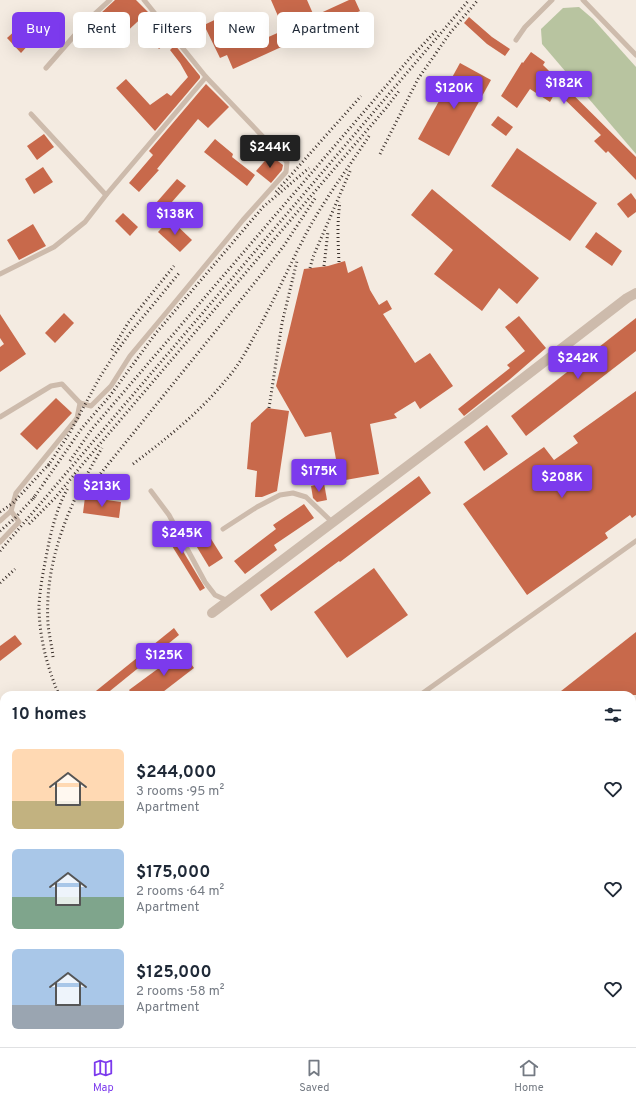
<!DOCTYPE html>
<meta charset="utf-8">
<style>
body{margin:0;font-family:Overpass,sans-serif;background:#f6f6f7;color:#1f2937;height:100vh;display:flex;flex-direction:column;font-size:15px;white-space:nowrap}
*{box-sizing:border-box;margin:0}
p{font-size:13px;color:#747a83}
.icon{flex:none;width:22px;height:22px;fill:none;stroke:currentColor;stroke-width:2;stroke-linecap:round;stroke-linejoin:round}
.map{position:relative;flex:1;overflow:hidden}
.drawer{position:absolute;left:0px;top:691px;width:636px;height:356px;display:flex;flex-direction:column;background:#fff;border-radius:12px 12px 0 0;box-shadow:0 4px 16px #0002}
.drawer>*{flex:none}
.top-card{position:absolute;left:12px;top:12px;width:400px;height:36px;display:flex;gap:8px}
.price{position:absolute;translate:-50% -34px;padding:0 9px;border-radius:4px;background:#7c3aed;color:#fff;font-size:13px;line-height:26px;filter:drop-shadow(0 1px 2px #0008)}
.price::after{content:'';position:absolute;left:50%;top:24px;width:12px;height:9px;margin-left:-6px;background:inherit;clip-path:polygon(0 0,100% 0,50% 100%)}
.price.on{background:#222;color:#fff}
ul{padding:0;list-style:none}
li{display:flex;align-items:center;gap:12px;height:100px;padding:0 12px}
li span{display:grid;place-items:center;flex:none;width:112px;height:80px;border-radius:6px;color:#555}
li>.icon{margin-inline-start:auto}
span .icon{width:48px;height:48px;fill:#fffc;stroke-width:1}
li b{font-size:17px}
h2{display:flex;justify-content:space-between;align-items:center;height:48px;padding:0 12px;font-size:17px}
.pill{padding:0 14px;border-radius:6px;background:#fff;box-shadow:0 4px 16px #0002;font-size:14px;line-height:36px}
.pill.on{background:#7c3aed;color:#fff}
.tabs{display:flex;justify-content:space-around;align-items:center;height:56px;border-top:1px solid #e0e1e3;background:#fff;font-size:11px;color:#747a83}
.tabs a{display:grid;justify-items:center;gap:2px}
.tabs .on{color:#7c3aed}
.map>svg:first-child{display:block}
</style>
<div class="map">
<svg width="636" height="1047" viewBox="0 0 636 1047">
<rect width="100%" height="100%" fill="#f4ebe1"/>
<path fill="#b8c4a0" d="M579,7L593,19L636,67V154L542,44L541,29L563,8Z"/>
<g fill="#c8694b">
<path d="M115,0H136L148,12L122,36L100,14Z"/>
<path d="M271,0H307L314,16L349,0H355L360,11L233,69L227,55L220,58L204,25L227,14L244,48L284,30Z"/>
<path d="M469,17L492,37L510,49L505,56L487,44L464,23Z"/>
<path d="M18,28L31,42L21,53L7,38Z"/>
<path d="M163,32L170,40L159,49L152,41Z"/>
<path d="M175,45L200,76V78L155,131L116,88L126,79L150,105L167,93L171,96L188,77L180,63L170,50Z"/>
<path d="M531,52L545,62L543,65L636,157V180L608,151L606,153L594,141L601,135L556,91L550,102L530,89L517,108L501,96L522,62L523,63Z"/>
<path d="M460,63L491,80L449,156L418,139Z"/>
<path d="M206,84L229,107L208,128L198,119L157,169L159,170L139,192L129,183L153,155L149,151Z"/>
<path d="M498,116L513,127L506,136L491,125Z"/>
<path d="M44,134L54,147L37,160L27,146Z"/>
<path d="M215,139L233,154L232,157L255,175L247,186L204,152Z"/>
<path d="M517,148L597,203L570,241L491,186Z"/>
<path d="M270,155L283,165L282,170L271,183L256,171Z"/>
<path d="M43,167L53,182L34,194L25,179Z"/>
<path d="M177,179L186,186L164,211L156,203Z"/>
<path d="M432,189L539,278L517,304L499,288L482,311L434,274L453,250L411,215Z"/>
<path d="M631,193L636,200V212L628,218L617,204Z"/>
<path d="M123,213L138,227L130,236L115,221Z"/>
<path d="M170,219L192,240L180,252L158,232Z"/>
<path d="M33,224L46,246L19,260L7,240Z"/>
<path d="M596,232L622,251L612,266L585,247Z"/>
<path d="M345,261L348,273L362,266L370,290L379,305L387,300L392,309L383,314L415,363L430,353L453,386L420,409L415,401L394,414L397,418L370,424L379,474L340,481L331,432L305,437L276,386L304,269L328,266Z"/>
<path d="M64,313L74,323L55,343L45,333Z"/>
<path d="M0,314L26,354L0,372V347L4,344L0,338Z"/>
<path d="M519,316L546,348L509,380L464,416L458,409L510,368L507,365L525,351L505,327Z"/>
<path d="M636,318V351L526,436L511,416Z"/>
<path d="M636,391V515L632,518L630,515L605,533L608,538L527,595L463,504L544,447L554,460L578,443L573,436Z"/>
<path d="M56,398L72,413L37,450L20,434Z"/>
<path d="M267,408L289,411L277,491L262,497H255L257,471L247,469L251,423Z"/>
<path d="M487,425L508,454L484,471L464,442Z"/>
<path d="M419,476L431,493L340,562L339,561L271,611L260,595Z"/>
<path d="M324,483L327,500L317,502L313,498L311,486Z"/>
<path d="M85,497L121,502L119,518L83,513Z"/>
<path d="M304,504L314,518L274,545L277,550L245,574L234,561L276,529L273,525Z"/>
<path d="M165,521L205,588L200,591L159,525Z"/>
<path d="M203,526L223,558L209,567L189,534Z"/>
<path d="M374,568L408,615L347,658L314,612Z"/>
<path d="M174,628L179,635L105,695H91Z"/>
<path d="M636,632V695H556Z"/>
<path d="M15,635L22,644L0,661V646Z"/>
<path d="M182,651L194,668L159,695H133L129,690Z"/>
</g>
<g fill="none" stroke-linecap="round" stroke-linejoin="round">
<g stroke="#cdbbac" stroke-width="5">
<path d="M583,0L636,55"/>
<path d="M516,40L525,27L552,0"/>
<path d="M46,68L88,20L110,0"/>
<path d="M31,114L106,195"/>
<path d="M0,274L54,247L85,222L106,195L206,77L144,0"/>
<path d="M80,403L91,406L111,386L130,356L171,307L243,220L286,172L287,162L206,77"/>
<path d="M0,417L51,386L62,384L80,403L77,418L16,493L11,511L0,521"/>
<path d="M151,491L169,515L205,582L215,595L228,601"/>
<path d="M223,529L257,507L280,495L293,493L306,497L332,522"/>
<path d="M0,542L19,522L11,511"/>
<path d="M420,695L636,541"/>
<path d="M0,747L4,744"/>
<path d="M632,851L636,857"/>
<path d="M0,948L4,947"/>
<path d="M127,1043L129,1047"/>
<path d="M218,1043L221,1047"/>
</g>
<g stroke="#cdbbac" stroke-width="10">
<path d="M212,613L470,419L627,298L636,293"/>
<path d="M0,1019L4,1026"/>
<path d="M14,1043L16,1047"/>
</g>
<g stroke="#3b302b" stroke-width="3" stroke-dasharray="1 3" stroke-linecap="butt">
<path d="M380,154L418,79L450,33L478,0"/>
<path d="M276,192L361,96"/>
<path d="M339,262C338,242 337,222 340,202"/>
<path d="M324,266L328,231"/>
<path d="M310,268L313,257L351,169"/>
<path d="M112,350L128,323L174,266"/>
<path d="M269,408L282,323L297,261"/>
<path d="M70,461L92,429L410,58L438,29"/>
<path d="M133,464C166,439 199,413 225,381C238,367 247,350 256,333C275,299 290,264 308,230C326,197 349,167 369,136"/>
<path d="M48,466L69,434L100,377L114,355L130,333L180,272"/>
<path d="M93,483L256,281L283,247L316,197"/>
<path d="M33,499L82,428L109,397L156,333L263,207L309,168"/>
<path d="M0,512L13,503L51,462"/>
<path d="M29,524L55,498L82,465L386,108L399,91"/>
<path d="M0,531L15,518L36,495"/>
<path d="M0,551L469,0"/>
<path d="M0,583L15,569"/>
<path d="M53,657C52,646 49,635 48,624C44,560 70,502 102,448"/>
<path d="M59,695C47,667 39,636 39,606C40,585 45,563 49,542C53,524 59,503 68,488"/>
<path d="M312,1043L315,1047"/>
</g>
</g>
</svg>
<b class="price" style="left:564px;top:105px">$182K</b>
<b class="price" style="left:454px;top:110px">$120K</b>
<b class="price on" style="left:270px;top:169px">$244K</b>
<b class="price" style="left:175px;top:236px">$138K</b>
<b class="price" style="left:578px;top:380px">$242K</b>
<b class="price" style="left:319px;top:493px">$175K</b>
<b class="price" style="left:562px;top:499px">$208K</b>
<b class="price" style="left:102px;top:508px">$213K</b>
<b class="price" style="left:182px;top:555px">$245K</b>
<b class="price" style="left:164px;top:677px">$125K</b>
<div class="top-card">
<a class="pill on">Buy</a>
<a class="pill">Rent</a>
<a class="pill">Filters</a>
<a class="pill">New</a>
<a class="pill">Apartment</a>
</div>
<section class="drawer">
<h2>10 homes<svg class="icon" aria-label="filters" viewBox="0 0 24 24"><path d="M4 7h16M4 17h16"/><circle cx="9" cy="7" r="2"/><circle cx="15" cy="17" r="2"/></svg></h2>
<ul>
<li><span style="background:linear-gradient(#ffd9b3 65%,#c2b280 0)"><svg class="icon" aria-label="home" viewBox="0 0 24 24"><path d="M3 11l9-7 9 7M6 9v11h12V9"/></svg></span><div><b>$244,000</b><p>3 rooms · 95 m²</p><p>Apartment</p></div><svg class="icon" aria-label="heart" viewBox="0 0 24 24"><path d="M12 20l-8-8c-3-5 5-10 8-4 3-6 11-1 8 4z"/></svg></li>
<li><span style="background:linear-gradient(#a9c7e8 60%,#7fa58c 0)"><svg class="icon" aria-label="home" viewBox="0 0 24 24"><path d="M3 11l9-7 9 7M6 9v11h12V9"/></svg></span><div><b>$175,000</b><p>2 rooms · 64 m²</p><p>Apartment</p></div><svg class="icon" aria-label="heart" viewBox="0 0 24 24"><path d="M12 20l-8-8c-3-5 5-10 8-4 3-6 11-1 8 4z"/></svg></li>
<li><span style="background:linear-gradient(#a9c7e8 70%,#9aa5b1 0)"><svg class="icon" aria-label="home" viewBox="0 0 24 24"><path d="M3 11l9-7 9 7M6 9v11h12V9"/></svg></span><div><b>$125,000</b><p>2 rooms · 58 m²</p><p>Apartment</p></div><svg class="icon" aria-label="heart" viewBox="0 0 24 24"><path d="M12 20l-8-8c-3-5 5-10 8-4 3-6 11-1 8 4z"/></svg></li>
</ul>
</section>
</div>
<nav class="tabs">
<a class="on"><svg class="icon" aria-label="map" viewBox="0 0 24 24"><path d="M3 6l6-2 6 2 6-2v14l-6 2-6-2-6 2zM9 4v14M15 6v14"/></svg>Map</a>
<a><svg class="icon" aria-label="saved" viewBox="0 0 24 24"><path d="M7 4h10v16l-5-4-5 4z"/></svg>Saved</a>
<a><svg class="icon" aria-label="home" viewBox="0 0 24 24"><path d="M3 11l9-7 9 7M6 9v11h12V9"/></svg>Home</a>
</nav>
